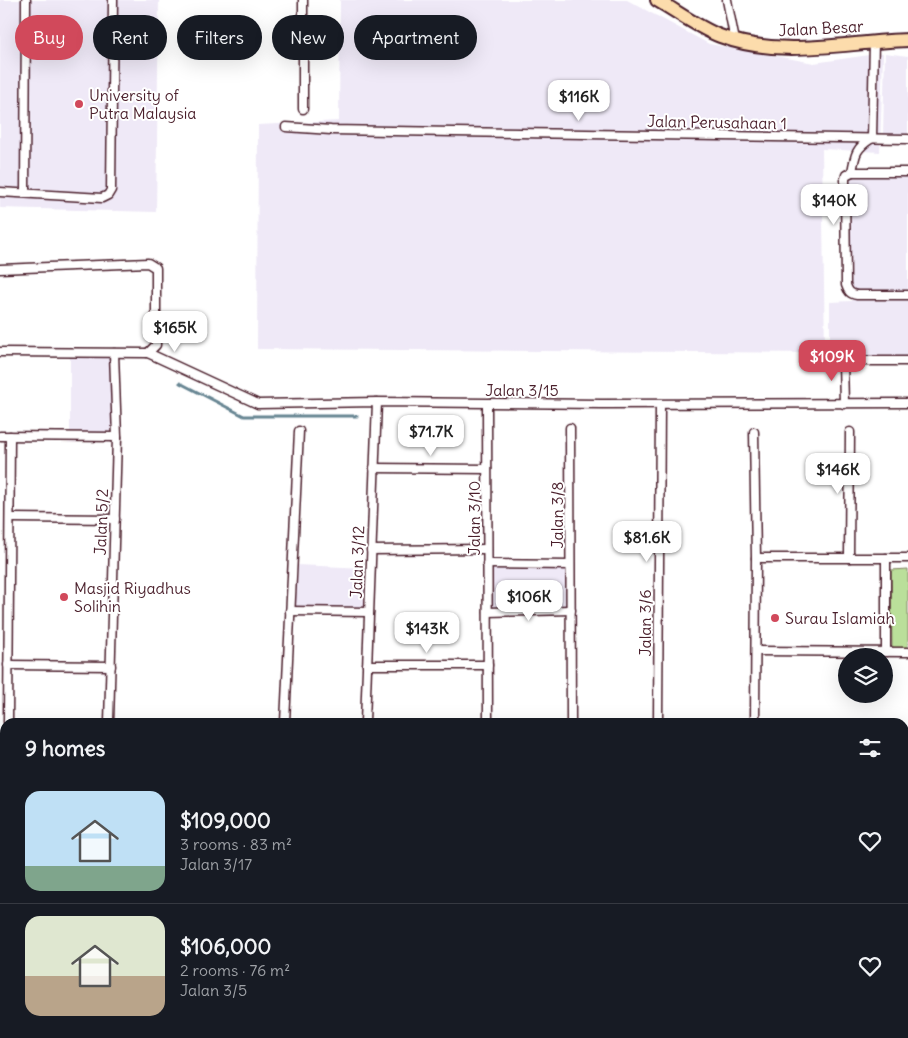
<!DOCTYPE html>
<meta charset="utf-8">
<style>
body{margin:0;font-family:Delius,sans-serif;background:#20242c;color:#f1f3f6;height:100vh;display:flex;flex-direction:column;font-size:19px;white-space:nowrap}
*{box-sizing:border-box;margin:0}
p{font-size:16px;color:#9ea1a6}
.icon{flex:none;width:28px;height:28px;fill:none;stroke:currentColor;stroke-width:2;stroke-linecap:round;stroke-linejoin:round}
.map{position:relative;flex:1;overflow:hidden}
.drawer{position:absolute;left:0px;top:718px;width:909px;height:321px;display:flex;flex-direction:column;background:#171b24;border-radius:15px 15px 0 0;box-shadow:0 5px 20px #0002}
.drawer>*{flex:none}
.top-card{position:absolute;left:15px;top:15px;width:500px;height:45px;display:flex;gap:10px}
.tools{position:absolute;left:838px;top:648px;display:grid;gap:10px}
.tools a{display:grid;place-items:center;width:55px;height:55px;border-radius:50%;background:#171b24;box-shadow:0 5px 20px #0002;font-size:25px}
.price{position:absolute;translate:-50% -42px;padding:0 11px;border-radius:10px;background:#fff;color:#222;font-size:16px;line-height:32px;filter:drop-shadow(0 1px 2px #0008)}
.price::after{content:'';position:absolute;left:50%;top:30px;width:15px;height:11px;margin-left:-8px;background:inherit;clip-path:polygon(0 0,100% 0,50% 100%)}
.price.on{background:#d1495b;color:#fff}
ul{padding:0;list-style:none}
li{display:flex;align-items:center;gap:15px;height:125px;padding:0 25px}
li+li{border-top:1px solid #363941}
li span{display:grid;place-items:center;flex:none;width:140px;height:100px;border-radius:15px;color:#555}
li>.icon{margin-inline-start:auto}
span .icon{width:60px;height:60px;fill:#fffc;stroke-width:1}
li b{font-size:21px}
h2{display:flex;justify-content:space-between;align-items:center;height:60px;padding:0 25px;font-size:21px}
.pill{padding:0 18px;border-radius:22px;background:#171b24;box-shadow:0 5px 20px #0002;font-size:18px;line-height:45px}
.pill.on{background:#d1495b;color:#fff}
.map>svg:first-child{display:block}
</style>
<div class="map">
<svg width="908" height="1038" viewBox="0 0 908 1038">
<rect width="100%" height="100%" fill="#fff"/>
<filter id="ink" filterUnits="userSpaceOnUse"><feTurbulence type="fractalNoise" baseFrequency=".02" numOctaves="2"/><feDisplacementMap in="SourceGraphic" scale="10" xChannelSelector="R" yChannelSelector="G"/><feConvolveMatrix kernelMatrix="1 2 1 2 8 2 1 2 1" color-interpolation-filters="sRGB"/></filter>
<g filter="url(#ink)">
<g fill="#efe9f7">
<path d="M0,0H159L156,212L0,208Z"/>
<path d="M340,0H627L709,44L814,63L883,53L880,152L822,149L825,353L257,349L258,125L339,121Z"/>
<path d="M885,53L908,56V135L883,134Z"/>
<path d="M854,176H908V357H830V302L852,301L850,178Z"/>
<path d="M70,356L111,357L113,433H70Z"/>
<path d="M296,565L367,568L365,608L295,607Z"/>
<path d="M491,568H567V606L492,608Z"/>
</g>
<g fill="#badf9a" stroke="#827f62">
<path d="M908,569V650H892L891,570Z"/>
<path d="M905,847H908V937L905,934L904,851Z"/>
</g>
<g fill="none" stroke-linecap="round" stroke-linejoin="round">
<path stroke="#678693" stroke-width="3" d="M180,383L244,416H357"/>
<defs>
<g id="minor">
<path d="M727,0L735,41"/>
<path d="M303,109V0"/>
<path d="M286,127L331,130L908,139"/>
<path d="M872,138C856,148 855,154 852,172L846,175L845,179L846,285C848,291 850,294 857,295H908"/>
<path d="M872,138L874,41"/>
<path d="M852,172H908"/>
<path d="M0,192L102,198L108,195L111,190L113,0"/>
<path d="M25,193L26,0"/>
<path d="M0,269L148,263L156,268V345L148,353"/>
<path d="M0,352L148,353L258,404L377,402L602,404L908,403"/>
<path d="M487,404L488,722"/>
<path d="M844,404L843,361H908"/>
<path d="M570,428L571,722"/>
<path d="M754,432L756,558L755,722"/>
<path d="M0,436L117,437"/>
<path d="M374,468L487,469"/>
<path d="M10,518L115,519"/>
<path d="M371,550L487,549"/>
<path d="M756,558H908"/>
<path d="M849,558L850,432"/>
<path d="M886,558V652"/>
<path d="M487,564L570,565"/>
<path d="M290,611L369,612"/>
<path d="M488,612L571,610"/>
<path d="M756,651L908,652"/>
<path d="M8,665L111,666"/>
<path d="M367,665H488"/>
<path d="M8,722L10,436"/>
<path d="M109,722L117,437L114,353"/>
<path d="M285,722L299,431"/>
<path d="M365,722L377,402"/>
<path d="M658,722L660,404"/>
<path d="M0,747H5"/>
<path d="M904,749H908"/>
<path d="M904,838H908"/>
<path d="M0,929H5"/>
<path d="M904,974L908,969"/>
<path d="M0,1010H5"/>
<path d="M378,1034V1038"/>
<path d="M469,1034V1038"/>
<path d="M293,1038V1034"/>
<path d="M559,1038V1034"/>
<path d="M651,1038V1034"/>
<path d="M740,1038V1034"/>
<path d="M843,1038L847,1034"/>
</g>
<path id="primary" d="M657,0C676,11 699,28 720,36C781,59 844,42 908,40"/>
</defs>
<use href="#minor" stroke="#4a1f2b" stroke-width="11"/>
<use href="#primary" stroke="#4a1f2b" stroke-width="16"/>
<use href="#minor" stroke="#fff" stroke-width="8"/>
<use href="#primary" stroke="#fcdcac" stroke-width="12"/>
</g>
</g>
<g fill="#d1495b" stroke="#fff" stroke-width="2">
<circle cx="79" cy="104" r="5"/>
<circle cx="64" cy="597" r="5"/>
<circle cx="775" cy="618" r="5"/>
</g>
<g text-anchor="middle" stroke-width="4" stroke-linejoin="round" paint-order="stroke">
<g font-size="16" fill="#4a1f2b" stroke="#fff">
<text transform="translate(821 28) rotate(-3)" y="6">Jalan Besar</text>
<text transform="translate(717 122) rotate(1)" y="6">Jalan Perusahaan 1</text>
<text x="522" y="396">Jalan 3/15</text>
<text transform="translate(557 515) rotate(-90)" y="6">Jalan 3/8</text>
<text transform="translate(474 518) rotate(-90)" y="6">Jalan 3/10</text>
<text transform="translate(101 522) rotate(-88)" y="6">Jalan 5/2</text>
<text transform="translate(357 562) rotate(-88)" y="6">Jalan 3/12</text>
<text transform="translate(645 623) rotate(-90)" y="6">Jalan 3/6</text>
</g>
<g font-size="16" fill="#4a1f2b" stroke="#fff" text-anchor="start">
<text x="89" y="101">University of<tspan x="89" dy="18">Putra Malaysia</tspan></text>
<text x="74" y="594">Masjid Riyadhus<tspan x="74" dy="18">Solihin</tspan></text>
<text x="785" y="624">Surau Islamiah</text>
</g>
</g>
</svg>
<div class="tools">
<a><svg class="icon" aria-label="layers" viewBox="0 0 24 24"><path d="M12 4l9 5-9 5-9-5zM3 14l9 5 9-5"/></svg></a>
</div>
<b class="price" style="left:579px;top:122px">$116K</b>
<b class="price" style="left:834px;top:226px">$140K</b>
<b class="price" style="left:175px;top:353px">$165K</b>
<b class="price on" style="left:832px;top:382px">$109K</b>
<b class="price" style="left:431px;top:457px">$71.7K</b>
<b class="price" style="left:838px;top:495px">$146K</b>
<b class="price" style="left:647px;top:563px">$81.6K</b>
<b class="price" style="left:529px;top:622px">$106K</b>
<b class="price" style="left:427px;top:654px">$143K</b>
<div class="top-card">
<a class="pill on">Buy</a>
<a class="pill">Rent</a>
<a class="pill">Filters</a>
<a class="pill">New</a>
<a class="pill">Apartment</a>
</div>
<section class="drawer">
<h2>9 homes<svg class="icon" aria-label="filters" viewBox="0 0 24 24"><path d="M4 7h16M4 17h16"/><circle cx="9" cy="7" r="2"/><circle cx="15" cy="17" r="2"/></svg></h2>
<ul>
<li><span style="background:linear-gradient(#bfe0f5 75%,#7fa58c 0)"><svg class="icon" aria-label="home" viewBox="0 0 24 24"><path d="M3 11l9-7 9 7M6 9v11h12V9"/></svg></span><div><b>$109,000</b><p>3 rooms · 83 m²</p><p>Jalan 3/17</p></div><svg class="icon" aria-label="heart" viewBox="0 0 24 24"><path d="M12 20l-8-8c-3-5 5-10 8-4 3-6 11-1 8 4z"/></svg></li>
<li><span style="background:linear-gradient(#dfe7d0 60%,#b9a48a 0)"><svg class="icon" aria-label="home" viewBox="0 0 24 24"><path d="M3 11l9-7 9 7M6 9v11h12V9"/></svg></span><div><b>$106,000</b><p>2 rooms · 76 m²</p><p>Jalan 3/5</p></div><svg class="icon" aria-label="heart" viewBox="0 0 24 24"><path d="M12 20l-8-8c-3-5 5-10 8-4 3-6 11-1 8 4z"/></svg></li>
</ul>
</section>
</div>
